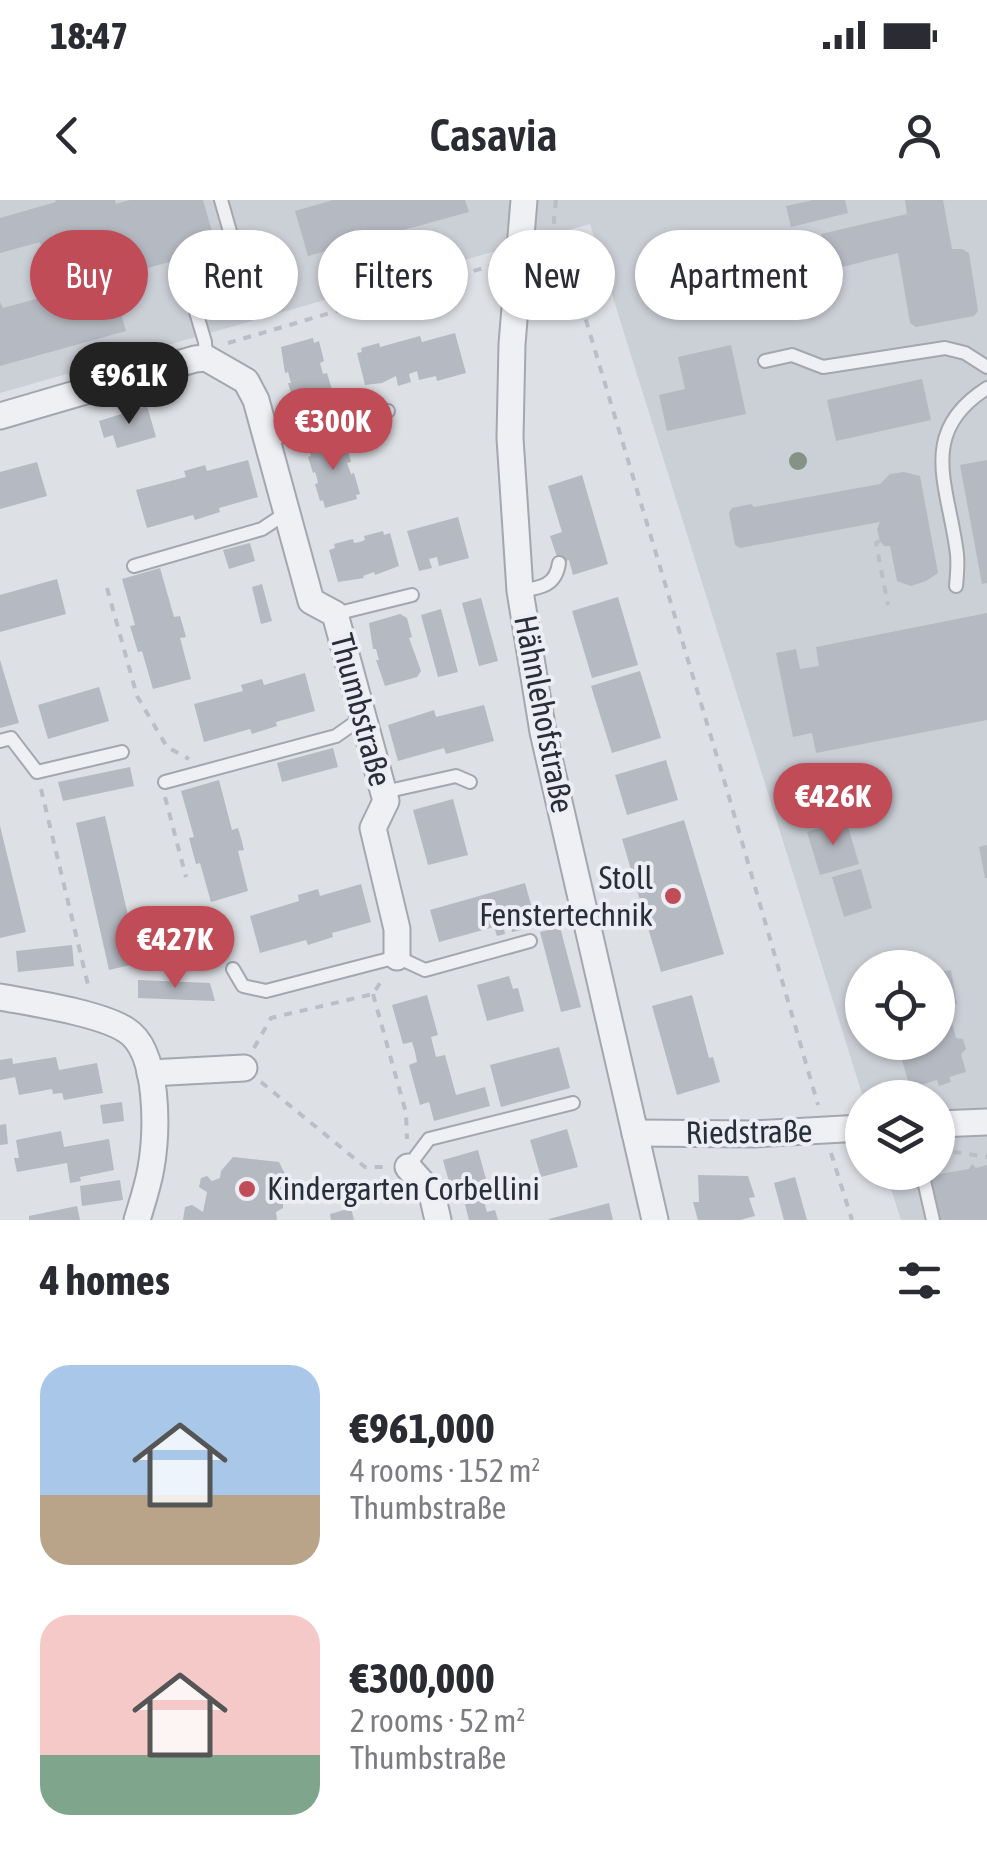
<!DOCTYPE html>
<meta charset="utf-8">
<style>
body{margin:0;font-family:"Asap Condensed",sans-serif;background:#f7f7f7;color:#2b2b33;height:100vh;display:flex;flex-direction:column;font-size:38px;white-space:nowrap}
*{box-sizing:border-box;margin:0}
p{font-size:32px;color:#7c7c81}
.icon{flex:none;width:55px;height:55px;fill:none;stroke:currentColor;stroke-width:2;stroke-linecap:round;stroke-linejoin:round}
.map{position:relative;height:1020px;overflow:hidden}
.details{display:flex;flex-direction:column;background:#fff;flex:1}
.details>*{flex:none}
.guide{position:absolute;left:30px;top:30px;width:928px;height:90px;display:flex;gap:20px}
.fabs{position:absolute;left:845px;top:750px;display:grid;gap:20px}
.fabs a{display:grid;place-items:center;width:110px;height:110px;border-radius:50%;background:#fff;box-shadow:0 2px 8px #0004;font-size:50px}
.price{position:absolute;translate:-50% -85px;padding:0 22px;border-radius:35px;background:#c04c58;color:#fff;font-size:32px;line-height:65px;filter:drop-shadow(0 2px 5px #0008)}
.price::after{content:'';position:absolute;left:50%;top:60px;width:30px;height:22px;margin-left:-15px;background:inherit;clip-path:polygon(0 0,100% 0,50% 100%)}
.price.selected{background:#222;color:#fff}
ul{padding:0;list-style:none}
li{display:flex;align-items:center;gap:30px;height:250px;padding:0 40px}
li span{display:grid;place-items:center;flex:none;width:280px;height:200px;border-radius:30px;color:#555}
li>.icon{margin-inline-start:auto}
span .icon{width:120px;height:120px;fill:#fffc;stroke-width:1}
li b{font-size:42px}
h2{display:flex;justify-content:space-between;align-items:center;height:120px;padding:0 40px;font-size:42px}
.tag{padding:0 35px;border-radius:45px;background:#fff;box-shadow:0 2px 8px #0004;font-size:35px;line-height:90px}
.tag.selected{background:#c04c58;color:#fff}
.status{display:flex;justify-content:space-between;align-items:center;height:70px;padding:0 50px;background:#fff;direction:ltr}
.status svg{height:28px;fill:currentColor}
header{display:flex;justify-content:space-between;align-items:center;height:130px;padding:0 40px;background:#fff;font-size:45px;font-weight:600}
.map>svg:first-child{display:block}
</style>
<div class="status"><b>18:47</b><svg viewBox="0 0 49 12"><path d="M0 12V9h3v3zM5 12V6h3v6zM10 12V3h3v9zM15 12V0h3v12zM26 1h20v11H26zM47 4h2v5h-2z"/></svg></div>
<header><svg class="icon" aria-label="back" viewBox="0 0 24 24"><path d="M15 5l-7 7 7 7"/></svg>Casavia<svg class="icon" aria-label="person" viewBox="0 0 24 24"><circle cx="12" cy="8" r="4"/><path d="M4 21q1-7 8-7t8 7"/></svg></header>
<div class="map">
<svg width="987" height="1020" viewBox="0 0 987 1020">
<rect width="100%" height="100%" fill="#dde0e5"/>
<path fill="#cbcfd6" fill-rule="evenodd" d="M0,0H987V1020H901L886,973L938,972V898L863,897L590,24L0,193ZM862,768H938V842H862Z"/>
<g fill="#b5b9c1">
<path d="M55,0H115L116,4L130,0H203L217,49L111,78L126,131L0,166V102L3,108L54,94L40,42L0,53V18L56,2Z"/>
<path d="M333,0H465L469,12L308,56L295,11Z"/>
<path d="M813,0H845L848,13L791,27L786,6Z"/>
<path d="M905,0H943L952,49H962L969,53L978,111L974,116L916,127L910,123L898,53L830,70L821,34L907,14Z"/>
<path d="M753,33L761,75L751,77L754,93L714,100L706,52L740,46L738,36Z"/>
<path d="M455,133L466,173L437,181L436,176L419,180L417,171L409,174L411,182L398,186L396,176L382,183L365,185L357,153L362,152L361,148L379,143L380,147L420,136L422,142Z"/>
<path d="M313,138L314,143L319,141L324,161L320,163L323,174L327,173L333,193L329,194L330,198L298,207L295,199L293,200L288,183H291L288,172L285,173L281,147Z"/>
<path d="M731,145L746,214L667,231L659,195L685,189L678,157Z"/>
<path d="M922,179L931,220L836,241L827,200Z"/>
<path d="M147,206L156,237L117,248L113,235L104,238L99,221Z"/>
<path d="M340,239L342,243L346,242L351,262L347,263L351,274L354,273L360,294L356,295L357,299L325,308L323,300L320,301L315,284L318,283L317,278L315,272L313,273L308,257L311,256L308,248Z"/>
<path d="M248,260L258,297L219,308L220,312L195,320L193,315L147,328L136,290L186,277L184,271L205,265L207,271Z"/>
<path d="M987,260V383L982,384L960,265Z"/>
<path d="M37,262L47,296L0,309V272Z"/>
<path d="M904,272L920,276L938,373L926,381L911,386L897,381L890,346H884L880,341L877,329L880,322L740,348L735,345L729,313L732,308L751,304L754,307L880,284L890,274Z"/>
<path d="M582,275L608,364L573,375L569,360L559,363L550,336L562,332L548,286Z"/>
<path d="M458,317L469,358L439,366L437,357L429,359L432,368L419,371L407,331Z"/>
<path d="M383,331L384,335L390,333L399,366L375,375L374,372L363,376L364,378L338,382L329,350L335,348L334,344L353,339L354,343L360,342L365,340L364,336Z"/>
<path d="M250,343L255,361L229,369L223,350Z"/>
<path d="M160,368L174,417L180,416L186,437L180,438L191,479L153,489L142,451L138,452L130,426L135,425L122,379Z"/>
<path d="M57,379L66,414L0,432V395Z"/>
<path d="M262,384L272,421L261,424L252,387Z"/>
<path d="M618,397L638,465L592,478L572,411Z"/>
<path d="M481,398L498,461L479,466L462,403Z"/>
<path d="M441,409L458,472L438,477L421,415Z"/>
<path d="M987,413V520L816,553L812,533L793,537L776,453L796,449L800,469L819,466L816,447Z"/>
<path d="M400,414L407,418L412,437L409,438L421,471L417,477L385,486L376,460H379L376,449H373L369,423Z"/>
<path d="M0,460L19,523L0,528Z"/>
<path d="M640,471L661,538L612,553L591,486Z"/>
<path d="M305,473L315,511L276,522L277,526L252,534L250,529L204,542L194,504L243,491L241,485L262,479L264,485Z"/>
<path d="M99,487L109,521L48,539L38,505Z"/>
<path d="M484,505L494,541L446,554L444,548L398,561L388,525L434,510L436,517Z"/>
<path d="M333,548L338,567L282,582L277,563Z"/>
<path d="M666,560L678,600L627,615L615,575Z"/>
<path d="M130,567L134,586L63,601L58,582Z"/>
<path d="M219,580L232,630L238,628L241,638L244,650L238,651L248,691L211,702L200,663L196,664L189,638L194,637L181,591Z"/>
<path d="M453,599L468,655L428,665L413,610Z"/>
<path d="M105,616L139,763L109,770L76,623Z"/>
<path d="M684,620L724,754L661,772L622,639Z"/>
<path d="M846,620L859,664L820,675L807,632Z"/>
<path d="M0,626L26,732L0,738Z"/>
<path d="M987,645V678H985L979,647Z"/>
<path d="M861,669L872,708L844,717L832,677Z"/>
<path d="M525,683L537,726L528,728L525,719L518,721L521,730L512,732L510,723L503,725L505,734L497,736L494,727L439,742L430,710Z"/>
<path d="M361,684L371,722L332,733L333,737L308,745L306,740L260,753L250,716L299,701L298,695L318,689L320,696Z"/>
<path d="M560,727L581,807L561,812L540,732Z"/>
<path d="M72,745L74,766L18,772L16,751Z"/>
<path d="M951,770L957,804L939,807L938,772Z"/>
<path d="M509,776L513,789L518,788L524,811L487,821L477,785Z"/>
<path d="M138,780L210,783L215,801L138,798Z"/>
<path d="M427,795L438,835L431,837L436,857L445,855L456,895L485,887L490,906L434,921L429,902L420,905L409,865L417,862L415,852L412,842L403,844L392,805Z"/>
<path d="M692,795L709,858L713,857L720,882L677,895L652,806Z"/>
<path d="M952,822L956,838L963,839L966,849L961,854L966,872L949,877L951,882L939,886L937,880L910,888L897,842H938V826Z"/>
<path d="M559,847L570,888L501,907L490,865Z"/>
<path d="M56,857L59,870L97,863L103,893L64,900L62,893L53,894L52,889L19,895L15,877L0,880V860L12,858L13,864Z"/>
<path d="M122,902L124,921L103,924L100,905Z"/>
<path d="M6,924L8,944L0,945V925Z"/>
<path d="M567,929L578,967L541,977L530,940Z"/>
<path d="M61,931L64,947L109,939L114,970L80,977L81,981L70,983L67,963L17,972L14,958H19L16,940Z"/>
<path d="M478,950L489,990L481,992L487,1012L495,1010L498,1020H469L463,997L454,1000L443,960Z"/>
<path d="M233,957L279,962L293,990L290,997L283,1000V1008L276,1012L277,1020H183L185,1007L192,1005L203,1012L207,992L199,987L201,978L207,976L212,981L220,978L221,971Z"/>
<path d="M972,964L976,968L987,965V1020H937L929,976L969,969Z"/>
<path d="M698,975L748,976L755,997L749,998L755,1016L740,1020H698L693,1002H699Z"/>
<path d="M795,977L807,1020H784L774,983Z"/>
<path d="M120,980L123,1000L82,1006L80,986Z"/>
<path d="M609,1003L613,1020H549V1019Z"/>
<path d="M77,1006L80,1020H29V1016Z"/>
<path d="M351,1008L354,1020H331L330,1014Z"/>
</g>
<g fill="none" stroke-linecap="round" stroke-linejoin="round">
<defs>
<g id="lane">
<path d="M206,158L205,142L188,85L241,70L221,0"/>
<path d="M765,161L792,155L823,167L945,148L965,153L987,167"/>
<path d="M267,240L388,211"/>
<path d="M134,366L262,329L286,313"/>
<path d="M956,386C957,376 958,365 957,354C949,287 916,233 987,188"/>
<path d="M520,391C540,388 556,386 559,363"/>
<path d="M335,414L412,395"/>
<path d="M0,541L11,538L37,572L122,552"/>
<path d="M165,582L336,536L363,517"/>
<path d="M384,592L456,576L470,582"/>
<path d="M233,769L243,786L266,791L397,757L425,770L530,741"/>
<path d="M408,967L429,939L573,903"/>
<path d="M922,972L933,1020"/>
</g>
<g id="street">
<path d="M524,0L512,144L510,238L520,391L543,532L655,1020"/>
<path d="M0,216L195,159L206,158L246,181L256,200L311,401L335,414L386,601L373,628L397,729V757"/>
<path d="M0,797C32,803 100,813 126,830C160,851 157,933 151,968C148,986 142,1003 137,1020"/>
<path d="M150,873L244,868"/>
<path d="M938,924L987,922"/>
<path d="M635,933L753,934L862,928"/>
<path d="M408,967L432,994L438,1020"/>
</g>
</defs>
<use href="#lane" stroke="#a3a7ae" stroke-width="16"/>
<use href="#street" stroke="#a3a7ae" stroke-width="29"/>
<g stroke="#bbbec4" stroke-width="4" stroke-dasharray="8 8" stroke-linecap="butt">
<path d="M556,0L554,19L555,55L573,77L727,590L818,905"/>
<path d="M228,143L497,64"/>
<path d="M880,341L876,343L888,405"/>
<path d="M107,388L137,496L167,547L189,559"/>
<path d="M41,589L89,789"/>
<path d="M165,597L186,677"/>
<path d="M373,794L406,913L407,939"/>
<path d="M254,848L271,818L373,794L382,780"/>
<path d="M261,882L365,967H386"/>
<path d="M831,953L852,1020"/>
<path d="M938,956L956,952L987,957"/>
</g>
<use href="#lane" stroke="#eff0f4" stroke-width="12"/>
<use href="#street" stroke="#eff0f4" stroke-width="25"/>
</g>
<circle fill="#849385" cx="798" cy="261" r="9"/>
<g fill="#c04c58" stroke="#eceef3" stroke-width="4">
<circle cx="673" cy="696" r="10"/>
<circle cx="247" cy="989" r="10"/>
</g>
<g text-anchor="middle" stroke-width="8" stroke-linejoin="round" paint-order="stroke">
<g font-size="32" fill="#282e3a" stroke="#eceef3">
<text transform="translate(361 510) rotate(75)" y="11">Thumbstraße</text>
<text transform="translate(544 514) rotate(79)" y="11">Hähnlehofstraße</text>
<text transform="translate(749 932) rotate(-1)" y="11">Riedstraße</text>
</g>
<g font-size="32" fill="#282e3a" stroke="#eceef3" text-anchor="end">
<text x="653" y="689">Stoll<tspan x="653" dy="37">Fenstertechnik</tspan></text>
<text x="267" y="1000" text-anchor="start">Kindergarten Corbellini</text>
</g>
</g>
</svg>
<div class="fabs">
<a><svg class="icon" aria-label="locate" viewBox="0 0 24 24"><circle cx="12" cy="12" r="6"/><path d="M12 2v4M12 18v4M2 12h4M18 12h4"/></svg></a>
<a><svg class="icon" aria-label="layers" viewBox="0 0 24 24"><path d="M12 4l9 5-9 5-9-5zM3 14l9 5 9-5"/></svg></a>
</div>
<b class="price selected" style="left:129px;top:227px">€961K</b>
<b class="price" style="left:333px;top:273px">€300K</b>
<b class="price" style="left:833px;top:648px">€426K</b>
<b class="price" style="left:175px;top:791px">€427K</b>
<div class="guide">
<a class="tag selected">Buy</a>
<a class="tag">Rent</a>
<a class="tag">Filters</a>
<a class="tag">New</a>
<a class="tag">Apartment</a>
</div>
</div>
<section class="details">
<h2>4 homes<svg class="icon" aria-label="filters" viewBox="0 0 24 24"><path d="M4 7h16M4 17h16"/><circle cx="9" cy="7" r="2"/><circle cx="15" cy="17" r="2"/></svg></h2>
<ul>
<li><span style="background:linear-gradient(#a9c7e8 65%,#b9a48a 0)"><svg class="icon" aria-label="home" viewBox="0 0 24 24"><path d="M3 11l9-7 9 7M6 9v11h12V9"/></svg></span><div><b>€961,000</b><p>4 rooms · 152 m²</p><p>Thumbstraße</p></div></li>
<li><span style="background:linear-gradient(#f6c9c9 70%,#7fa58c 0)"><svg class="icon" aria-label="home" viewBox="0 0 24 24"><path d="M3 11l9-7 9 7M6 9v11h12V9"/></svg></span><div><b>€300,000</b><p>2 rooms · 52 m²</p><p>Thumbstraße</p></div></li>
</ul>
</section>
